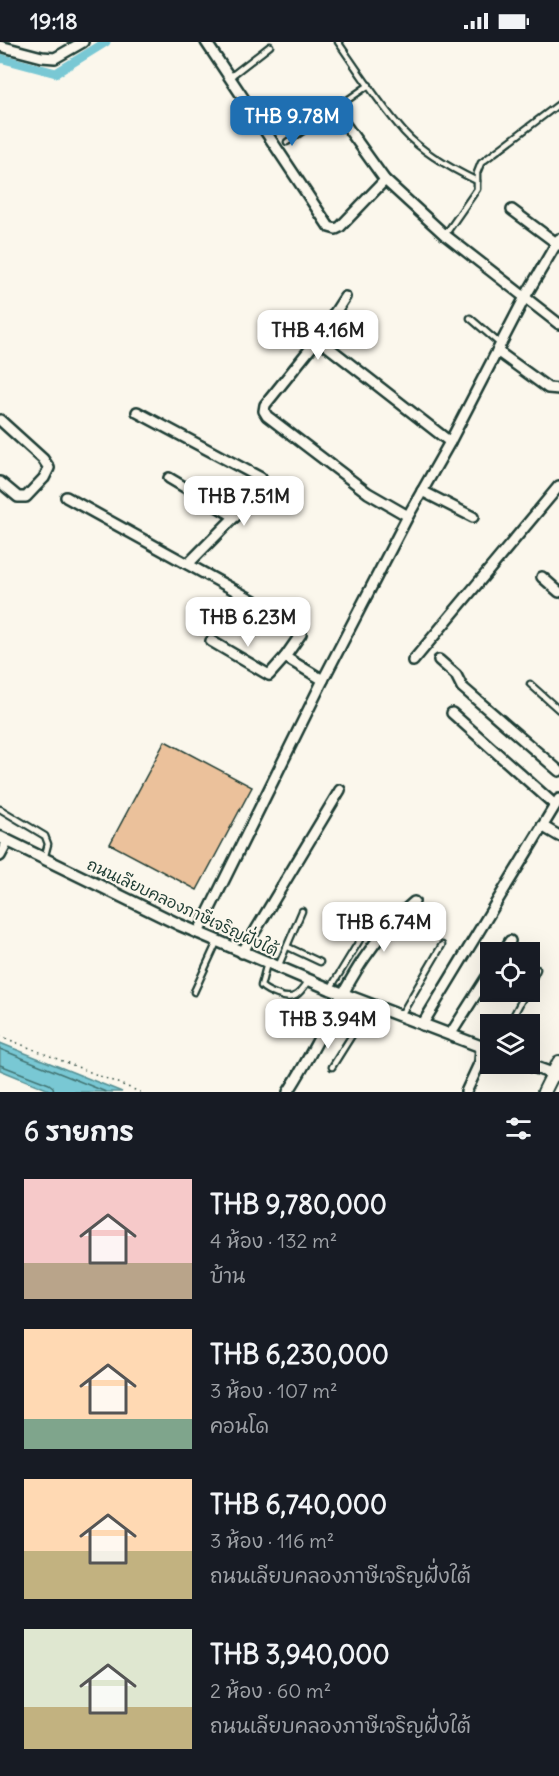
<!DOCTYPE html>
<html lang="th">
<meta charset="utf-8">
<style>
body{margin:0;font-family:Delius,"Playpen Sans Thai",sans-serif;background:#20242c;color:#f1f3f6;height:100vh;display:flex;flex-direction:column;font-size:22px;white-space:nowrap}
*{box-sizing:border-box;margin:0}
p{font-size:20px;color:#9ea1a6}
.icon{flex:none;width:33px;height:33px;fill:none;stroke:currentColor;stroke-width:2;stroke-linecap:round;stroke-linejoin:round}
.map{position:relative;height:1050px;overflow:hidden}
.details{display:flex;flex-direction:column;background:#171b24;flex:1}
.details>*{flex:none}
.tools{position:absolute;left:480px;top:900px;display:grid;gap:12px}
.tools a{display:grid;place-items:center;width:60px;height:60px;border-radius:0px;background:#171b24;box-shadow:0 6px 24px #0002;font-size:30px}
.price{position:absolute;translate:-50% -51px;padding:0 14px;border-radius:12px;background:#fff;color:#222;font-size:20px;line-height:39px;filter:drop-shadow(0 2px 3px #0008)}
.price::after{content:'';position:absolute;left:50%;top:36px;width:18px;height:14px;margin-left:-9px;background:inherit;clip-path:polygon(0 0,100% 0,50% 100%)}
.price.active{background:#1f6fb2;color:#fff}
ul{padding:0;list-style:none}
li{display:flex;align-items:center;gap:18px;height:150px;padding:0 24px}
li span{display:grid;place-items:center;flex:none;width:168px;height:120px;border-radius:0px;color:#555}
li>.icon{margin-inline-start:auto}
span .icon{width:72px;height:72px;fill:#fffc;stroke-width:1}
li b{font-size:26px}
h2{display:flex;justify-content:space-between;align-items:center;height:72px;padding:0 24px;font-size:26px}
.status{display:flex;justify-content:space-between;align-items:center;height:42px;padding:0 30px;background:#171b24;direction:ltr}
.status svg{height:16px;fill:currentColor}
.map>svg:first-child{display:block}
</style>
<div class="status"><b>19:18</b><svg viewBox="0 0 49 12"><path d="M0 12V9h3v3zM5 12V6h3v6zM10 12V3h3v9zM15 12V0h3v12zM26 1h20v11H26zM47 4h2v5h-2z"/></svg></div>
<div class="map">
<svg width="559" height="1050" viewBox="0 0 559 1050">
<rect width="100%" height="100%" fill="#fbf7ec"/>
<filter id="ink" filterUnits="userSpaceOnUse"><feTurbulence type="fractalNoise" baseFrequency=".0167" numOctaves="2"/><feDisplacementMap in="SourceGraphic" scale="12" xChannelSelector="R" yChannelSelector="G"/><feConvolveMatrix kernelMatrix="1 2 1 2 8 2 1 2 1" color-interpolation-filters="sRGB"/></filter>
<g filter="url(#ink)">
<path fill="#79c8d4" stroke="#559094" stroke-width="1.5" d="M0,1001L122,1050H54L0,1028Z"/>
<g fill="none" stroke-linecap="round" stroke-linejoin="round">
<g stroke="#437574" stroke-width="1.5">
<path d="M0,1007L106,1050"/>
<path d="M0,1023L49,1042L53,1045L54,1050"/>
</g>
<path stroke="#79c8d4" stroke-width="9" d="M0,16L56,31L106,0"/>
</g>
<path fill="#ebc19b" stroke="#1f3d34" stroke-width="1.5" d="M165,699L252,745L197,848L110,802Z"/>
<g fill="none" stroke-linecap="round" stroke-linejoin="round">
<defs>
<g id="service">
<path d="M338,0C359,30 379,62 404,90C423,111 452,127 477,139"/>
<path d="M230,35L270,4"/>
<path d="M287,100L369,43"/>
<path d="M445,193L477,147V131L481,121L559,62"/>
<path d="M470,276L500,302"/>
<path d="M530,642L559,668"/>
<path d="M0,767L45,794L48,802L44,817"/>
<path d="M288,905L320,920"/>
<path d="M267,921L261,944C266,949 272,951 278,953C295,960 300,951 309,938"/>
<path d="M278,925L302,869"/>
<path d="M530,942L537,927"/>
<path d="M330,947L375,873"/>
<path d="M194,950L217,900"/>
<path d="M401,973L442,903"/>
<path d="M509,982L526,950"/>
<path d="M332,1025L371,963"/>
</g>
<g id="minor">
<path d="M206,0L329,185L336,187L340,185L385,138"/>
<path d="M0,4L42,15L55,16L83,0"/>
<path d="M342,78L385,138L445,193L559,282"/>
<path d="M512,168L559,203"/>
<path d="M345,255L318,297L265,363L264,369L267,374L368,451L408,474"/>
<path d="M318,297L450,400"/>
<path d="M497,309L548,346L559,347"/>
<path d="M137,370L261,436L263,444L259,450L188,522"/>
<path d="M0,378L43,417L49,426L44,436L26,455H18L0,440"/>
<path d="M169,436L235,475"/>
<path d="M422,449L473,475"/>
<path d="M66,455L296,582L300,588L301,592L285,615L323,638"/>
<path d="M542,535L559,550"/>
<path d="M211,599L269,633L285,615"/>
<path d="M439,618L456,633L462,645L559,729"/>
<path d="M413,619L559,444"/>
<path d="M452,671L555,763"/>
<path d="M542,784L559,794"/>
<path d="M0,814L8,799"/>
<path d="M198,891L323,638L408,474L450,400L525,255L559,197"/>
<path d="M503,910L510,899"/>
<path d="M242,911L340,748"/>
<path d="M422,983L559,757"/>
<path d="M450,993L490,930"/>
<path d="M288,1050C330,986 353,910 414,860"/>
<path d="M466,1050L480,1020L481,1005"/>
</g>
<g id="tertiary">
<path d="M0,795L180,883L330,947L490,1008"/>
<path d="M526,1022L559,1034"/>
</g>
<path id="secondary" d="M544,1050L559,1020"/>
</defs>
<use href="#service" stroke="#1f3d34" stroke-width="9"/>
<use href="#minor" stroke="#1f3d34" stroke-width="14"/>
<use href="#tertiary" stroke="#1f3d34" stroke-width="15"/>
<use href="#secondary" stroke="#1f3d34" stroke-width="16"/>
<path stroke="#1f3d34" stroke-width="1.5" stroke-dasharray="1.5 4.5" stroke-linecap="butt" d="M0,994L140,1050"/>
<use href="#service" stroke="#fbf7ec" stroke-width="4.5"/>
<use href="#minor" stroke="#fbf7ec" stroke-width="9"/>
<use href="#tertiary" stroke="#fbf7ec" stroke-width="10"/>
<use href="#secondary" stroke="#fbf7ec" stroke-width="12"/>
</g>
</g>
<g text-anchor="middle" stroke-width="4.5" stroke-linejoin="round" paint-order="stroke">
<g font-size="16" fill="#1f3d34" stroke="#fbf7ec">
<text transform="translate(183 865) rotate(25)" y="6">ถนนเลียบคลองภาษีเจริญฝั่งใต้</text>
</g>
</g>
</svg>
<div class="tools">
<a><svg class="icon" aria-label="locate" viewBox="0 0 24 24"><circle cx="12" cy="12" r="6"/><path d="M12 2v4M12 18v4M2 12h4M18 12h4"/></svg></a>
<a><svg class="icon" aria-label="layers" viewBox="0 0 24 24"><path d="M12 4l9 5-9 5-9-5zM3 14l9 5 9-5"/></svg></a>
</div>
<b class="price active" style="left:292px;top:105px">THB 9.78M</b>
<b class="price" style="left:318px;top:319px">THB 4.16M</b>
<b class="price" style="left:244px;top:485px">THB 7.51M</b>
<b class="price" style="left:248px;top:606px">THB 6.23M</b>
<b class="price" style="left:384px;top:911px">THB 6.74M</b>
<b class="price" style="left:328px;top:1008px">THB 3.94M</b>
</div>
<section class="details">
<h2>6 รายการ<svg class="icon" aria-label="filters" viewBox="0 0 24 24"><path d="M4 7h16M4 17h16"/><circle cx="9" cy="7" r="2"/><circle cx="15" cy="17" r="2"/></svg></h2>
<ul>
<li><span style="background:linear-gradient(#f6c9c9 70%,#b9a48a 0)"><svg class="icon" aria-label="home" viewBox="0 0 24 24"><path d="M3 11l9-7 9 7M6 9v11h12V9"/></svg></span><div><b>THB 9,780,000</b><p>4 ห้อง · 132 m²</p><p>บ้าน</p></div></li>
<li><span style="background:linear-gradient(#ffd9b3 75%,#7fa58c 0)"><svg class="icon" aria-label="home" viewBox="0 0 24 24"><path d="M3 11l9-7 9 7M6 9v11h12V9"/></svg></span><div><b>THB 6,230,000</b><p>3 ห้อง · 107 m²</p><p>คอนโด</p></div></li>
<li><span style="background:linear-gradient(#ffd9b3 60%,#c2b280 0)"><svg class="icon" aria-label="home" viewBox="0 0 24 24"><path d="M3 11l9-7 9 7M6 9v11h12V9"/></svg></span><div><b>THB 6,740,000</b><p>3 ห้อง · 116 m²</p><p>ถนนเลียบคลองภาษีเจริญฝั่งใต้</p></div></li>
<li><span style="background:linear-gradient(#dfe7d0 65%,#c2b280 0)"><svg class="icon" aria-label="home" viewBox="0 0 24 24"><path d="M3 11l9-7 9 7M6 9v11h12V9"/></svg></span><div><b>THB 3,940,000</b><p>2 ห้อง · 60 m²</p><p>ถนนเลียบคลองภาษีเจริญฝั่งใต้</p></div></li>
</ul>
</section>
